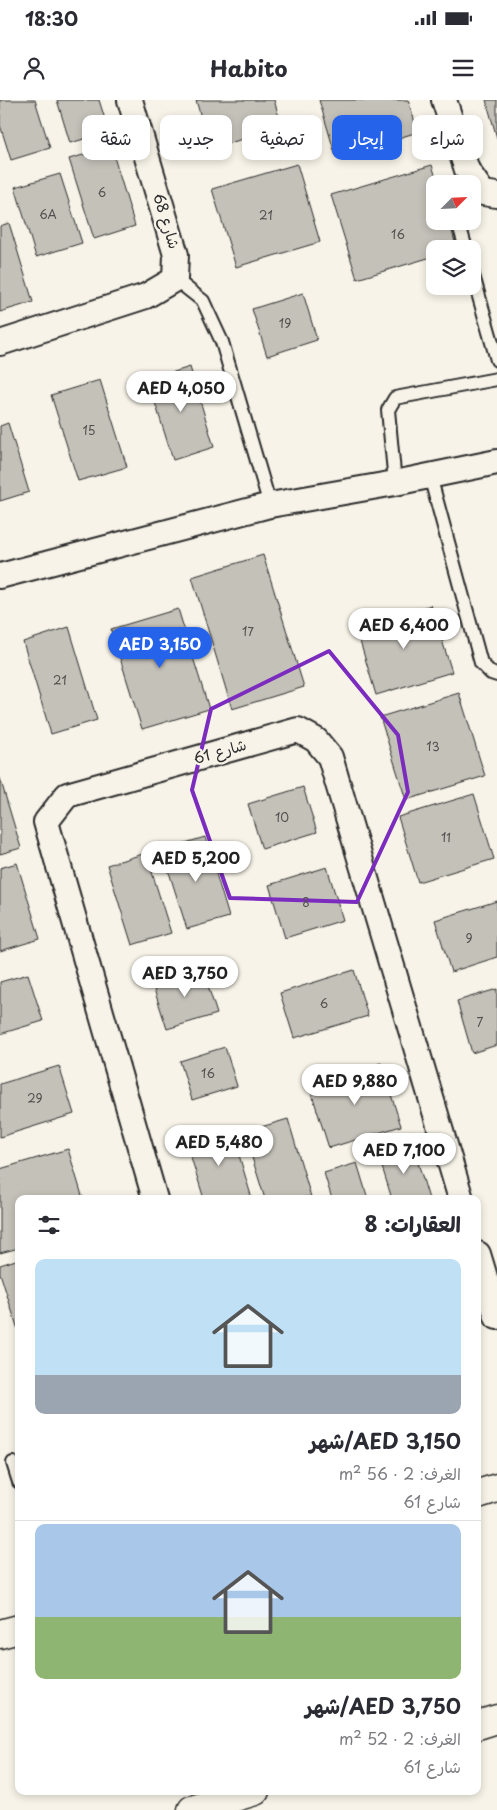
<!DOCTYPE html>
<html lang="ar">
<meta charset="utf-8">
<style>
body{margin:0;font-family:"Playpen Sans","Playpen Sans Arabic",sans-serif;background:#f2f2f3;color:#2b2b33;direction:rtl;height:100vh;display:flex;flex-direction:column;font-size:19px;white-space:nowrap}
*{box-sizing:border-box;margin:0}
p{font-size:16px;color:#7c7c81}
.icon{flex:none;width:28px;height:28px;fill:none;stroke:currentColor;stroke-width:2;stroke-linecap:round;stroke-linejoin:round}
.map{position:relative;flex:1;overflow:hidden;direction:ltr}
.sheet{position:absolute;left:15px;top:1095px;width:466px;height:600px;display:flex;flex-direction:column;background:#fff;border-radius:10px;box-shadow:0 2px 8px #0003;direction:rtl}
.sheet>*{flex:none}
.top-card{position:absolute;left:15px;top:15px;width:468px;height:45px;direction:rtl;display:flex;gap:10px}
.needle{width:32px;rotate:66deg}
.fabs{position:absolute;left:426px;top:75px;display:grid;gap:10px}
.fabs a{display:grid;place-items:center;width:55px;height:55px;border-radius:10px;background:#fff;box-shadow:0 2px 8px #0003;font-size:25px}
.price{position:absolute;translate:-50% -42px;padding:0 11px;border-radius:18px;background:#fff;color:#222;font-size:16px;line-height:32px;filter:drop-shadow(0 1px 2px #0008)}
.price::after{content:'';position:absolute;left:50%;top:30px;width:15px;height:11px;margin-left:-8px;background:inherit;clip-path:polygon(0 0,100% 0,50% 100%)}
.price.current{background:#2563eb;color:#fff}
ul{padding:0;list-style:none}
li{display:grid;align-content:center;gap:10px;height:265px;padding:0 20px}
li+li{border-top:1px solid #e1e1e2}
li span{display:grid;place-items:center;height:155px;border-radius:10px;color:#555}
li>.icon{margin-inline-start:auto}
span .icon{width:90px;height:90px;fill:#fffc;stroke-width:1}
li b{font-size:21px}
h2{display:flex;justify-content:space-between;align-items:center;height:60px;padding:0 20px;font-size:21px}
.tag{padding:0 18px;border-radius:10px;background:#fff;box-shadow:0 2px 8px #0003;font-size:18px;line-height:45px}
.tag.current{background:#2563eb;color:#fff}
.status{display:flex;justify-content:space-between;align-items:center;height:35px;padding:0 25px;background:#fff;direction:ltr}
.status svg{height:14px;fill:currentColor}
header{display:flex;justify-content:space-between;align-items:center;height:65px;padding:0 20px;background:#fff;font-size:22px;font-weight:700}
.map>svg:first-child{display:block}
</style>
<div class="status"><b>18:30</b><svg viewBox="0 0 49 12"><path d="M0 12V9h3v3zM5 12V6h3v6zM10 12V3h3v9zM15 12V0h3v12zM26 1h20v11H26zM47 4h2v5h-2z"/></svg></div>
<header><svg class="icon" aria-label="menu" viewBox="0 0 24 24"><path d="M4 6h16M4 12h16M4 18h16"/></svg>Habito<svg class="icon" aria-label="person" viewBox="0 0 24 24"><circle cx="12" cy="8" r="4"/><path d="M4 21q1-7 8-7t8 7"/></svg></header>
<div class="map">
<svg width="497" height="1710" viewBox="0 0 497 1710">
<rect width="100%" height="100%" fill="#f7f3e8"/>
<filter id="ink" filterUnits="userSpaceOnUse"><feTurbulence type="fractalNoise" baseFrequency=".02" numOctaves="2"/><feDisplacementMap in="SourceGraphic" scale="10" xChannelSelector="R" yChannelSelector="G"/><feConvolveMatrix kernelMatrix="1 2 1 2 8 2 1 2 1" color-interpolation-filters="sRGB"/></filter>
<g filter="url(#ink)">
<g fill="#c4c1b9" stroke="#2b2b2b">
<path d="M0,0H35L50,48L11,60L0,25Z"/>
<path d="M57,0H99L109,32L70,43Z"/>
<path d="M196,0H274L282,27L210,49Z"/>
<path d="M319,0H408L418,32L336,57Z"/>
<path d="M486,0H497V38Z"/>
<path d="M111,47L135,126L94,139L69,59Z"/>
<path d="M297,64L320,142L236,167L212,89Z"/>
<path d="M432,65L438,84H435V121H449L457,149H435V156L357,179L331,95Z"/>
<path d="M60,74L82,143L36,157L15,87Z"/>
<path d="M9,123L33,202L0,212V126Z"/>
<path d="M303,193L317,240L267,256L252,209Z"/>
<path d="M190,267L214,347L173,360L148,280Z"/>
<path d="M100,280L127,367L78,381L51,295Z"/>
<path d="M8,323L29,392L0,401V326Z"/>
<path d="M263,455L304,587L232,609L192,477Z"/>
<path d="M431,505L452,572L376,595L356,528Z"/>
<path d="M178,509L209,609L142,629L111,529Z"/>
<path d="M69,527L97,620L51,634L23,542Z"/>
<path d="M459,593L485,676L406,700L380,617Z"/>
<path d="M0,678L21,748L0,754Z"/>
<path d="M303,687L317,732L262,749L248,704Z"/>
<path d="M474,694L494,759L418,782L398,717Z"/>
<path d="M205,737L229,817L187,829L162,750Z"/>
<path d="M146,753L171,833L132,845L107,765Z"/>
<path d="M17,763L40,839L0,851V768Z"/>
<path d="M327,767L343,820L285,838L269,785Z"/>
<path d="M497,801V857L451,872L435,820Z"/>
<path d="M202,867L217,914L167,929L152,883Z"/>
<path d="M354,870L368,916L294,938L280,893Z"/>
<path d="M28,874L43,921L0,934V882Z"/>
<path d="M497,889V945L472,953L457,901Z"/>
<path d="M225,947L237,986L192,1000L180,961Z"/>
<path d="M381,963L401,1026L329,1048L309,985Z"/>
<path d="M59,966L74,1014L0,1037V984Z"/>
<path d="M288,1019L311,1097L265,1099L244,1032Z"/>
<path d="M231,1028L252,1099H204L186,1041Z"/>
<path d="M413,1046L429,1099H392L379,1057Z"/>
<path d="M68,1049L83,1099H19V1148L0,1153V1069Z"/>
<path d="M357,1063L368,1099H332L324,1073Z"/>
<path d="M19,1159V1233L0,1173V1165Z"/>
</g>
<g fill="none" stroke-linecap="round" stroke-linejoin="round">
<defs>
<g id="lane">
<path d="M458,121L466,149"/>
<path d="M472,172L497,260"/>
<path d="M175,179L203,201L222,242L270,405"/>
<path d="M430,376L481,563L491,573L497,575"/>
<path d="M395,383L388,310L395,298L497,279"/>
<path d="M13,1363L19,1382"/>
</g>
<g id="street">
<path d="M444,0L467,70L483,93L497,95"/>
<path d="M0,243L146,196L175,179L176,155L130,0"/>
<path d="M0,476L270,405L395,383L497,362"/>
<path d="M155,1099L46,722L67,695L298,630L316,640L330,657L461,1099"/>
<path d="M478,1154L497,1217"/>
</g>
<g id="secondary">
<path d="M478,1394L497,1388"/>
<path d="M0,1534L19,1529"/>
</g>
<g id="primary">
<path d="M478,1625L497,1619"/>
<path d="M192,1710L255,1691"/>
</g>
</defs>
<use href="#lane" stroke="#2b2b2b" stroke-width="16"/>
<use href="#street" stroke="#2b2b2b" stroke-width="28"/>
<use href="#secondary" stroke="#2b2b2b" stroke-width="31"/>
<use href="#primary" stroke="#2b2b2b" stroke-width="31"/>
<use href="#lane" stroke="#f7f3e8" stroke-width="12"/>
<use href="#street" stroke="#f7f3e8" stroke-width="24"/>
<use href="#secondary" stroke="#f7f3e8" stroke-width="28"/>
<use href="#primary" stroke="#f7f3e8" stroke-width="28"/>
</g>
</g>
<path fill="none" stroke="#7b2cbf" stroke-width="4" stroke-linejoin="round" d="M329,551L398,635L408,692L357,802L230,798L192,690L211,609Z"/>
<g text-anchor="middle" stroke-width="4.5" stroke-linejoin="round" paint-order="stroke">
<g font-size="12" fill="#51504e">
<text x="102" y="97">6</text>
<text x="48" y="119">6A</text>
<text x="266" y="120">21</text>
<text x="398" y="139">16</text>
<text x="285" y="228">19</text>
<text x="89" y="335">15</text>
<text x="248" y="536">17</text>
<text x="60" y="585">21</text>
<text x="433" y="651">13</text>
<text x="282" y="722">10</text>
<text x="446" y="742">11</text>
<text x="306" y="807">8</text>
<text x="469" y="843">9</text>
<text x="324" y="908">6</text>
<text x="480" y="927">7</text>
<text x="208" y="978">16</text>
<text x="35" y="1003">29</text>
</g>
<g font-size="15" fill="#2b2b2b" stroke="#f7f3e8">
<text transform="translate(166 121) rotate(73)" y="5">شارع 68</text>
<text transform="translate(220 652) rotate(-16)" y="5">شارع 61</text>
</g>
</g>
</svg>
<div class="fabs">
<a><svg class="needle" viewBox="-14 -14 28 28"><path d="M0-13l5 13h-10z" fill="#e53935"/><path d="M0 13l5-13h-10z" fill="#7c7c81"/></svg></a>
<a><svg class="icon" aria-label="layers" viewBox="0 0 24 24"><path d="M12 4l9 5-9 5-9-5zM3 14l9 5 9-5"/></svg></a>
</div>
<b class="price" style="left:181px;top:313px">AED 4,050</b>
<b class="price" style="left:404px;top:550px">AED 6,400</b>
<b class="price current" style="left:160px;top:569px">AED 3,150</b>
<b class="price" style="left:196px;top:783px">AED 5,200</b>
<b class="price" style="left:185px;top:898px">AED 3,750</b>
<b class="price" style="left:355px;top:1006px">AED 9,880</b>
<b class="price" style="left:219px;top:1067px">AED 5,480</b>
<b class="price" style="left:404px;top:1075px">AED 7,100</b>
<div class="top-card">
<a class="tag">شراء</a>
<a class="tag current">إيجار</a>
<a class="tag">تصفية</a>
<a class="tag">جديد</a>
<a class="tag">شقة</a>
</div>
<section class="sheet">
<h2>العقارات: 8<svg class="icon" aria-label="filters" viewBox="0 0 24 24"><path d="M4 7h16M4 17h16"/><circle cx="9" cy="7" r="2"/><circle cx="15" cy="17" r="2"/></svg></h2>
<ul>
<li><span style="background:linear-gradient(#bfe0f5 75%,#9aa5b1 0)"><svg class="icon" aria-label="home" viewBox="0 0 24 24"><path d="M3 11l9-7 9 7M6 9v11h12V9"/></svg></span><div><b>AED 3,150/شهر</b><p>الغرف: 2 · 56 m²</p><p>شارع 61</p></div></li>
<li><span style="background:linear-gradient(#a9c7e8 60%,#8fb573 0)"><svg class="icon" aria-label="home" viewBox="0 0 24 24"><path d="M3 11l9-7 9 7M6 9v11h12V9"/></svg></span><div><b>AED 3,750/شهر</b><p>الغرف: 2 · 52 m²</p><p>شارع 61</p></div></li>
</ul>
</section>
</div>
